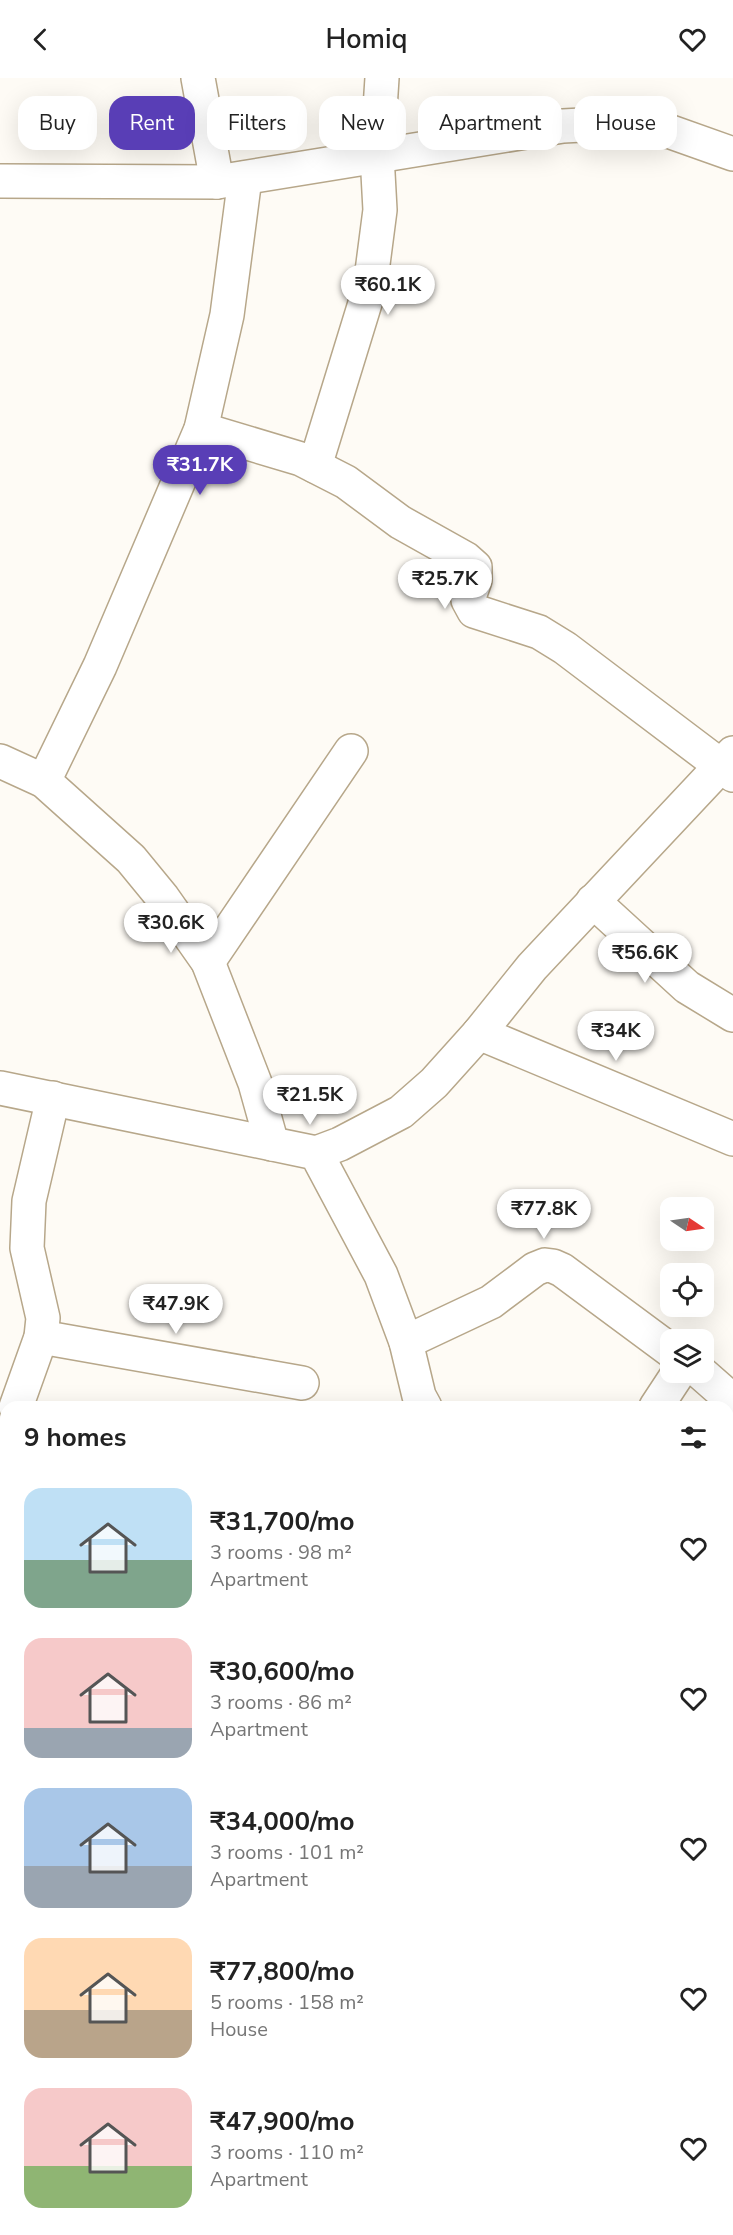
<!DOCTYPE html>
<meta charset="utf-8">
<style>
body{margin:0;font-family:"Nunito Sans",sans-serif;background:#f2f2f2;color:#222;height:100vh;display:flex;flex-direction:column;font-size:22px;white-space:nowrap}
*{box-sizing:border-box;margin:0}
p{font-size:20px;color:#767676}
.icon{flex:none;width:33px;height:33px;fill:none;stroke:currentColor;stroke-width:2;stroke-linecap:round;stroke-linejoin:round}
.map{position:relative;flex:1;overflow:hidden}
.details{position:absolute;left:0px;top:1323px;width:734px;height:834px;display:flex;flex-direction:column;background:#fff;border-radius:18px 18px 0 0;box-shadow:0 6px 24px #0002}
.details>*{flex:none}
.hud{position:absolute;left:18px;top:18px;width:698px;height:54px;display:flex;gap:12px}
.needle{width:39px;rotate:103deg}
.fabs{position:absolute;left:660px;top:1119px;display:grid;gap:12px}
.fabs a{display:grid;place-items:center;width:54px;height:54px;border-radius:12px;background:#fff;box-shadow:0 6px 24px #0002;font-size:30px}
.price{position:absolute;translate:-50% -51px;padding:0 14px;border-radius:21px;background:#fff;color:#222;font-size:20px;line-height:39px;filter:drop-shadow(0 2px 3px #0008)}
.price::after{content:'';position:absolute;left:50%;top:36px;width:18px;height:14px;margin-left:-9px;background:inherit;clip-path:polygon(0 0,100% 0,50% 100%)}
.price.on{background:#593eb6;color:#fff}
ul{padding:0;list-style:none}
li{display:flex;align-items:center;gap:18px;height:150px;padding:0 24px}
li span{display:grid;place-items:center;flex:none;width:168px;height:120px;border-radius:18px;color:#555}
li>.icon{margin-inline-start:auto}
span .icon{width:72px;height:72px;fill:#fffc;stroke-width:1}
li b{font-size:26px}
h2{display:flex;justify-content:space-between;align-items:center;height:72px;padding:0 24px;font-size:26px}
.tag{padding:0 21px;border-radius:18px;background:#fff;box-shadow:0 6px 24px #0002;font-size:21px;line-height:54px}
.tag.on{background:#593eb6;color:#fff}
header{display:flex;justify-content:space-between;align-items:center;height:78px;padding:0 24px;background:#fff;font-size:27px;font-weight:600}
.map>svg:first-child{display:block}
</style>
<header><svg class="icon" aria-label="back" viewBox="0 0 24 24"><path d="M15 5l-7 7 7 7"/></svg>Homiq<svg class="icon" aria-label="heart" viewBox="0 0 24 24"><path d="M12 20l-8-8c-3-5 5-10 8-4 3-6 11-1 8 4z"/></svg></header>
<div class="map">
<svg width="733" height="2157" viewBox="0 0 733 2157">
<rect width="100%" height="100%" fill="#fefbf5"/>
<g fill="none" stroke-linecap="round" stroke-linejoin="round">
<defs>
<g id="minor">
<path d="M198,0L217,104"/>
<path d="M201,351L301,381L346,404L400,444L466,481L475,489V502L468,522L474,533L539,554L565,570L733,697"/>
<path d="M315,388L370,209L380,132L377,77L382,0"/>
<path d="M0,683L44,703L131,781L163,820L208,884L255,1005L272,1066"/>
<path d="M44,703L100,588L201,351L227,237L245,100"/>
<path d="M593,823L687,909L733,937"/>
<path d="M208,884L351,673"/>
<path d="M479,955L733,1061"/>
<path d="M0,1010L316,1075L381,1197L406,1264L419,1318L425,1329"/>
<path d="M316,1075L340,1066L401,1034L434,1005L479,955L532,889L733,675"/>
<path d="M41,1259L302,1305"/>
<path d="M406,1264L491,1224L535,1191L545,1187L553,1188L562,1192L670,1272"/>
<path d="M700,1294L733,1323"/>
<path d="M16,1329L41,1259L43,1240L27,1170L29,1123L53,1020"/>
<path d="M656,1329L679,1294"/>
<path d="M0,1385L6,1379"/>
<path d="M728,1521L733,1519"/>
<path d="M0,1677L6,1670"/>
<path d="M728,1679L733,1685"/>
<path d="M728,1785L733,1779"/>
<path d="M0,1822L6,1813"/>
<path d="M0,1941L6,1946"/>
<path d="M0,2022L6,2018"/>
<path d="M433,2157L437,2151"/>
</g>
<path id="tertiary" d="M0,103L217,104L563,48L620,45L671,54L733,76"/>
</defs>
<use href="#minor" stroke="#b7a78a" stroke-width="36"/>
<use href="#tertiary" stroke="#b7a78a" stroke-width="36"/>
<use href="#minor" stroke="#fff" stroke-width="33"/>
<use href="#tertiary" stroke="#fff" stroke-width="33"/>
</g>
</svg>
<div class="fabs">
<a><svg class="needle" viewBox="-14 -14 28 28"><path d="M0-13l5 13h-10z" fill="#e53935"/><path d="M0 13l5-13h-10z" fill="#767676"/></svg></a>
<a><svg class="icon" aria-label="locate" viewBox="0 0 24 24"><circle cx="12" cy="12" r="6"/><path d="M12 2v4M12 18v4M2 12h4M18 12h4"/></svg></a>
<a><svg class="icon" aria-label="layers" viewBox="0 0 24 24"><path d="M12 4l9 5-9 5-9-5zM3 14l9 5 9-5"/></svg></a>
</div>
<b class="price" style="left:388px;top:238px">₹60.1K</b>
<b class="price on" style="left:200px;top:418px">₹31.7K</b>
<b class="price" style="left:445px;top:532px">₹25.7K</b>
<b class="price" style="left:171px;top:876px">₹30.6K</b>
<b class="price" style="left:645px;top:906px">₹56.6K</b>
<b class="price" style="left:616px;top:984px">₹34K</b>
<b class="price" style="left:310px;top:1048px">₹21.5K</b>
<b class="price" style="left:544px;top:1162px">₹77.8K</b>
<b class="price" style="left:176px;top:1257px">₹47.9K</b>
<div class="hud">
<a class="tag">Buy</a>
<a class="tag on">Rent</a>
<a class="tag">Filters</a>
<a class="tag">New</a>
<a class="tag">Apartment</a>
<a class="tag">House</a>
</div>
<section class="details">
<h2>9 homes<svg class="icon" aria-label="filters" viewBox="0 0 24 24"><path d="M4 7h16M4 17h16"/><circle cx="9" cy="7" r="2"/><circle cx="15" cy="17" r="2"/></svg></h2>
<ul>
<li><span style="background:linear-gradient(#bfe0f5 60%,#7fa58c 0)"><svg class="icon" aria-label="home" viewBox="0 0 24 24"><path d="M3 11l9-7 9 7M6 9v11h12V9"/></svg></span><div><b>₹31,700/mo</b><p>3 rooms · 98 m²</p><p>Apartment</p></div><svg class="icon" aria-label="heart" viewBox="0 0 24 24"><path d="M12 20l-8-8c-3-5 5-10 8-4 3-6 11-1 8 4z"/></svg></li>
<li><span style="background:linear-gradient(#f6c9c9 75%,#9aa5b1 0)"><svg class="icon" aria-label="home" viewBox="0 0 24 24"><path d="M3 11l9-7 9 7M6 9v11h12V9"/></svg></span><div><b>₹30,600/mo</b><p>3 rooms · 86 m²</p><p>Apartment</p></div><svg class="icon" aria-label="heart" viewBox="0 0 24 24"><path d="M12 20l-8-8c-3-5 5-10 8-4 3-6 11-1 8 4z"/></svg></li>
<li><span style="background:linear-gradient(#a9c7e8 65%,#9aa5b1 0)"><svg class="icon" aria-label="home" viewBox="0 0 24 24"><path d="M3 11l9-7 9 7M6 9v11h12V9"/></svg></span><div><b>₹34,000/mo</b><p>3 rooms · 101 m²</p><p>Apartment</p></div><svg class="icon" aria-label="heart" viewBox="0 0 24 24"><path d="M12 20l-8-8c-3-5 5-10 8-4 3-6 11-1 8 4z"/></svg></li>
<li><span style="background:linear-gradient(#ffd9b3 60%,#b9a48a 0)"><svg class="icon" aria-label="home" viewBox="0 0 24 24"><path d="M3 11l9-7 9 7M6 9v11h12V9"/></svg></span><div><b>₹77,800/mo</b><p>5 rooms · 158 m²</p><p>House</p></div><svg class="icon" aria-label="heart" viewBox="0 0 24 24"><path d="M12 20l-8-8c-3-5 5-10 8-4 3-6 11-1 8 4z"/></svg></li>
<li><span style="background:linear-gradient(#f6c9c9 65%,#8fb573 0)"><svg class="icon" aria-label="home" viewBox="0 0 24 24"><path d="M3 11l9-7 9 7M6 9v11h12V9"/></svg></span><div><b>₹47,900/mo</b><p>3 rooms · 110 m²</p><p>Apartment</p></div><svg class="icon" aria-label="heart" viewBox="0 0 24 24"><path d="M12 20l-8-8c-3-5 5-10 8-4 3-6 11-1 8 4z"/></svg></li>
</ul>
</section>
</div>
